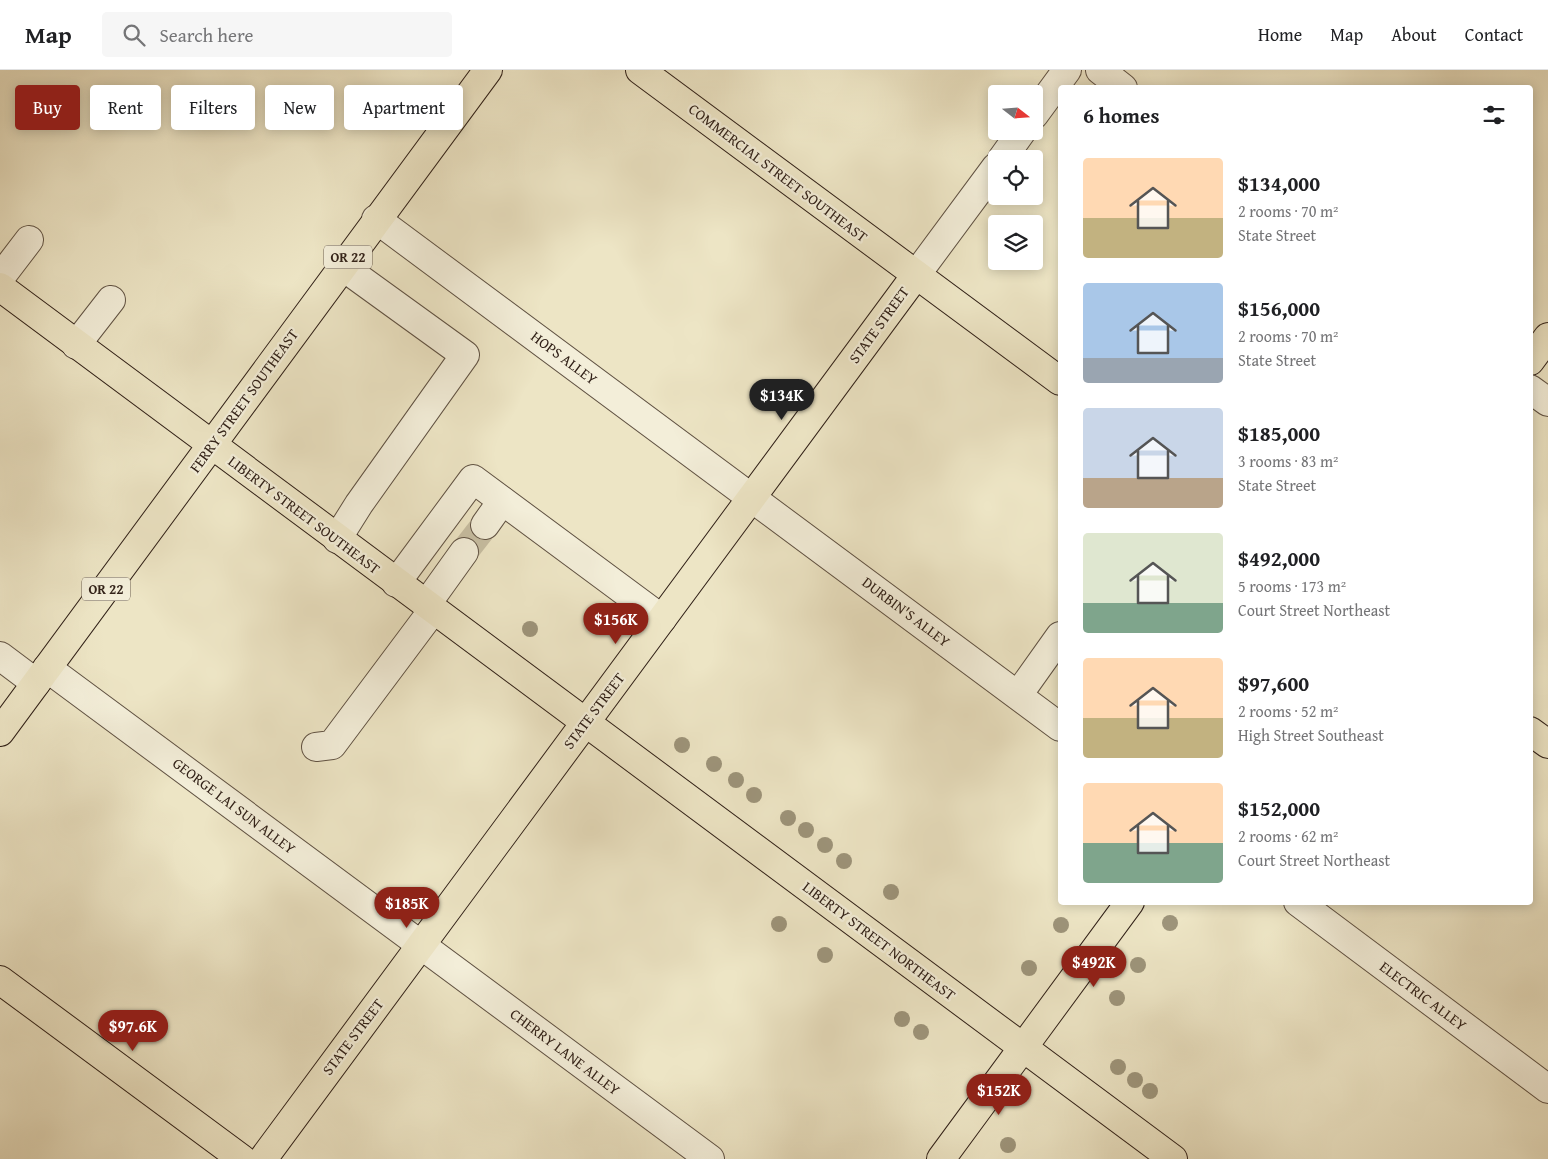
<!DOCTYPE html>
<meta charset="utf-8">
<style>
body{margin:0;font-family:"Gentium Book Plus",serif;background:#f6f6f6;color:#202124;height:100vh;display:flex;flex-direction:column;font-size:19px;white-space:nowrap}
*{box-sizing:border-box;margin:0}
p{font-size:16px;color:#757577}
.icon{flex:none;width:28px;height:28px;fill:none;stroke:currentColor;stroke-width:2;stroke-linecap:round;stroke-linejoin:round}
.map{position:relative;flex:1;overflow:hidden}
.side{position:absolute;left:1058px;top:15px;width:475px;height:820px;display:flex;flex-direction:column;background:#fff;border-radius:5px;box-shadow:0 2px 12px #0003}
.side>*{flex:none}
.top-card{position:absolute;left:15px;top:15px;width:475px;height:45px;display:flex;gap:10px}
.needle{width:32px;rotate:107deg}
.tools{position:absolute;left:988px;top:15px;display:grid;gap:10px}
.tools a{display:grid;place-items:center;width:55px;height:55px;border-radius:5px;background:#fff;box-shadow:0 2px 12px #0003;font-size:25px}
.price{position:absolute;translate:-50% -42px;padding:0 11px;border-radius:18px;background:#8f2418;color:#fff;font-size:16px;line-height:32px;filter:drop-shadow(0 1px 2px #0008)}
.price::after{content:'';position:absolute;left:50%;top:30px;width:15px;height:11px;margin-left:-8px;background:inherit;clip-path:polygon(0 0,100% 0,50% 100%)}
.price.active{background:#222;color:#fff}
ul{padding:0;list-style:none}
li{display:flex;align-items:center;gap:15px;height:125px;padding:0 25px}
li span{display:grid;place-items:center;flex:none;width:140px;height:100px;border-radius:5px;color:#555}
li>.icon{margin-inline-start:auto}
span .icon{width:60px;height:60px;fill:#fffc;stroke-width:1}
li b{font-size:21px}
h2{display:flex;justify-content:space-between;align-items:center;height:60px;padding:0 25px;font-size:21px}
.tag{padding:0 18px;border-radius:5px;background:#fff;box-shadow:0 2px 12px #0003;font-size:18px;line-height:45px}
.tag.active{background:#8f2418;color:#fff}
header{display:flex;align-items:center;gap:30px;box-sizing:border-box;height:70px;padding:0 25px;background:#fff;border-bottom:1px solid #e0e0e0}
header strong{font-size:24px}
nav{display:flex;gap:28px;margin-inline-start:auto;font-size:18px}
.search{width:350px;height:45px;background:#f6f6f6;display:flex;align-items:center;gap:12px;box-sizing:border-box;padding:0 18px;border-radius:5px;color:#757577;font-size:19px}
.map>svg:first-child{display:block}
</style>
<header>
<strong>Map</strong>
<div class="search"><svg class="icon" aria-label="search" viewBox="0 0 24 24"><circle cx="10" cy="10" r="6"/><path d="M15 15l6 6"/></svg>Search here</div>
<nav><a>Home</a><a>Map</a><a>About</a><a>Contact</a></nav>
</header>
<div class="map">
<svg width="1548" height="1089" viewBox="0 0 1548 1089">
<rect width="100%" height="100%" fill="#ede5c5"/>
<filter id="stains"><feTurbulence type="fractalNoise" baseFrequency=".004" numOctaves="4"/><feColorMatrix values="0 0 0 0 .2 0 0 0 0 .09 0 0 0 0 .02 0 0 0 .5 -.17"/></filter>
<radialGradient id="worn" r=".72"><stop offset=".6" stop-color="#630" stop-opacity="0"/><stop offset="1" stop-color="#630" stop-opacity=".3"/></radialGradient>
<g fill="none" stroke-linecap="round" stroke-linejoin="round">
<path stroke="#c7bea2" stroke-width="28" stroke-dasharray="28 14" stroke-linecap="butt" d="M464,482L485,455"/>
<defs>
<g id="minor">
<path d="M1100,0L1123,18"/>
<path d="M1034,45L1067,0"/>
<path d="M1002,89L1022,61"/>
<path d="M376,149L1060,657"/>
<path d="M916,205L996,97"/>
<path d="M0,208L29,170"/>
<path d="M76,275L111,230"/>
<path d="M1530,319L1548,332"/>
<path d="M485,455L502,431"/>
<path d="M337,469L359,434L465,285L342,196"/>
<path d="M396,513L473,409L662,549"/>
<path d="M426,535L464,482"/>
<path d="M0,586L36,613"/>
<path d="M47,598L710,1089"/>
<path d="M1018,625L1060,566"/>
<path d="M316,677L332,675L433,540"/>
<path d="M1298,832L1548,1019"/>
</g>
<g id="major">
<path d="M640,0L1060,311"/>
<path d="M0,217L1173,1089"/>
<path d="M1530,291L1548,267"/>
<path d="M1530,661L1548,674"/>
<path d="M0,910L242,1089"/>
<path d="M263,1089L916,205"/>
<path d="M941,1089L1130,832"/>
</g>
<path id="highway" d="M0,662L488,0"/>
</defs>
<use href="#minor" stroke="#605243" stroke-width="30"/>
<use href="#major" stroke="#312118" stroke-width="30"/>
<use href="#highway" stroke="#312118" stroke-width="30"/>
<use href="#minor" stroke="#f3eed9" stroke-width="28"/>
<use href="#major" stroke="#ede5c5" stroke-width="28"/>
<use href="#highway" stroke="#ede5c5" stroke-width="28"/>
</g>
<g fill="#9d947a">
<circle cx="530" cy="559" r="8"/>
<circle cx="682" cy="675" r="8"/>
<circle cx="714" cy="694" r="8"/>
<circle cx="736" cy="710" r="8"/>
<circle cx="754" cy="725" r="8"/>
<circle cx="788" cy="748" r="8"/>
<circle cx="806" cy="760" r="8"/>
<circle cx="825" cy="775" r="8"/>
<circle cx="844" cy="791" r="8"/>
<circle cx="891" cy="822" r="8"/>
<circle cx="1170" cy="853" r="8"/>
<circle cx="779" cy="854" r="8"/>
<circle cx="1061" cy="855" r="8"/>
<circle cx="825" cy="885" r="8"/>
<circle cx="1138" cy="895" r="8"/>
<circle cx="1029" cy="898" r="8"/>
<circle cx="1117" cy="928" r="8"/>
<circle cx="902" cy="949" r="8"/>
<circle cx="921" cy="962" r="8"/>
<circle cx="1118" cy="997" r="8"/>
<circle cx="1135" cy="1010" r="8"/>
<circle cx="1150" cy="1021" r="8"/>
<circle cx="1008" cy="1075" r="8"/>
</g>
<g text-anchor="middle" stroke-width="4.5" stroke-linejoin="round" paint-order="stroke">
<g fill="#f3eed9" stroke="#6b5e52" stroke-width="1">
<rect x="324" y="175.5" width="48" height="23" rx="4"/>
<rect x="82" y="507.5" width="48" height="23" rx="4"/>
</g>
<g font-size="14" font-weight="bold" fill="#312118">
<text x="348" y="192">OR 22</text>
<text x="106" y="524">OR 22</text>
</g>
<g font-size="15" fill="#312118" stroke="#f3eed9">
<text transform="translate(778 103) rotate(37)" y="5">COMMERCIAL STREET SOUTHEAST</text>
<text transform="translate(879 255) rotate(-54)" y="5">STATE STREET</text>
<text transform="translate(564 288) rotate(37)" y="5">HOPS ALLEY</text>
<text transform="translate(244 331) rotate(-54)" y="5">FERRY STREET SOUTHEAST</text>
<text transform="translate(304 445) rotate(37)" y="5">LIBERTY STREET SOUTHEAST</text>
<text transform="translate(906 542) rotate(37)" y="5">DURBIN'S ALLEY</text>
<text transform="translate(594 641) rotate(-53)" y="5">STATE STREET</text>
<text transform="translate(234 736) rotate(37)" y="5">GEORGE LAI SUN ALLEY</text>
<text transform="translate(879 871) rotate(37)" y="5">LIBERTY STREET NORTHEAST</text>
<text transform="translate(1423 926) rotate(37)" y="5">ELECTRIC ALLEY</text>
<text transform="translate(353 967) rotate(-53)" y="5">STATE STREET</text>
<text transform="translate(565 982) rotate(37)" y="5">CHERRY LANE ALLEY</text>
</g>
</g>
<rect width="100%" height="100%" filter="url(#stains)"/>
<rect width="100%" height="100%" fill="url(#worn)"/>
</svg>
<div class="tools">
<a><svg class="needle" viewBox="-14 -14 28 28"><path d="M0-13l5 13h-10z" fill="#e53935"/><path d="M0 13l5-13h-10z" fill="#757577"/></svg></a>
<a><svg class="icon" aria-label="locate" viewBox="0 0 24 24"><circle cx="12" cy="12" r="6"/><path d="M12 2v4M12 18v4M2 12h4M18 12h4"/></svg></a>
<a><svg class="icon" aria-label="layers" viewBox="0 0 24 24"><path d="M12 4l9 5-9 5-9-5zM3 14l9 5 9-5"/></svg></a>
</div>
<b class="price active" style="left:782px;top:351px">$134K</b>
<b class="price" style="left:616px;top:575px">$156K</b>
<b class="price" style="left:407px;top:859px">$185K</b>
<b class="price" style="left:1094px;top:918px">$492K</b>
<b class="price" style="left:133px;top:982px">$97.6K</b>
<b class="price" style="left:999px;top:1046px">$152K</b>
<div class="top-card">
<a class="tag active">Buy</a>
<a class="tag">Rent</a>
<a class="tag">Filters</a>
<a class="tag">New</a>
<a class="tag">Apartment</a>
</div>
<section class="side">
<h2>6 homes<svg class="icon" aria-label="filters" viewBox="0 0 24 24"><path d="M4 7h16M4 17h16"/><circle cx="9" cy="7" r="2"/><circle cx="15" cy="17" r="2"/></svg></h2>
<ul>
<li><span style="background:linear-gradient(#ffd9b3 60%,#c2b280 0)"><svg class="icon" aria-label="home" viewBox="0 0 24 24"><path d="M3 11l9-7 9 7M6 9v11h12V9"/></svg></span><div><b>$134,000</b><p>2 rooms · 70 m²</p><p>State Street</p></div></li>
<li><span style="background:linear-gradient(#a9c7e8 75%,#9aa5b1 0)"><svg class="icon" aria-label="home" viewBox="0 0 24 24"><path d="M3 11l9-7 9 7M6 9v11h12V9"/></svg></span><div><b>$156,000</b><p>2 rooms · 70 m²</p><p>State Street</p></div></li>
<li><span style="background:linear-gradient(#c9d6e8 70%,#b9a48a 0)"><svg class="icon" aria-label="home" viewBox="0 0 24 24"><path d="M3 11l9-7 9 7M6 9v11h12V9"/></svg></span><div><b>$185,000</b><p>3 rooms · 83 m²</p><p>State Street</p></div></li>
<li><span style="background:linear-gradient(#dfe7d0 70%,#7fa58c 0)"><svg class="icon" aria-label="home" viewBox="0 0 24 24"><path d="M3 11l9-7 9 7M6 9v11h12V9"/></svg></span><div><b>$492,000</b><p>5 rooms · 173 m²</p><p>Court Street Northeast</p></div></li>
<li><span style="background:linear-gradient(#ffd9b3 60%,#c2b280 0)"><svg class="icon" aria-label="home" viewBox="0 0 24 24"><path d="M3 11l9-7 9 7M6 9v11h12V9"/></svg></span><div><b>$97,600</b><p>2 rooms · 52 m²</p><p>High Street Southeast</p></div></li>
<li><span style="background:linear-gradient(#ffd9b3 60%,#7fa58c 0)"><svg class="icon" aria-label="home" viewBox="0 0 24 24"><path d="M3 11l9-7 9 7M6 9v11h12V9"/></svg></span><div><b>$152,000</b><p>2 rooms · 62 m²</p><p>Court Street Northeast</p></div></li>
</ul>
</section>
</div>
